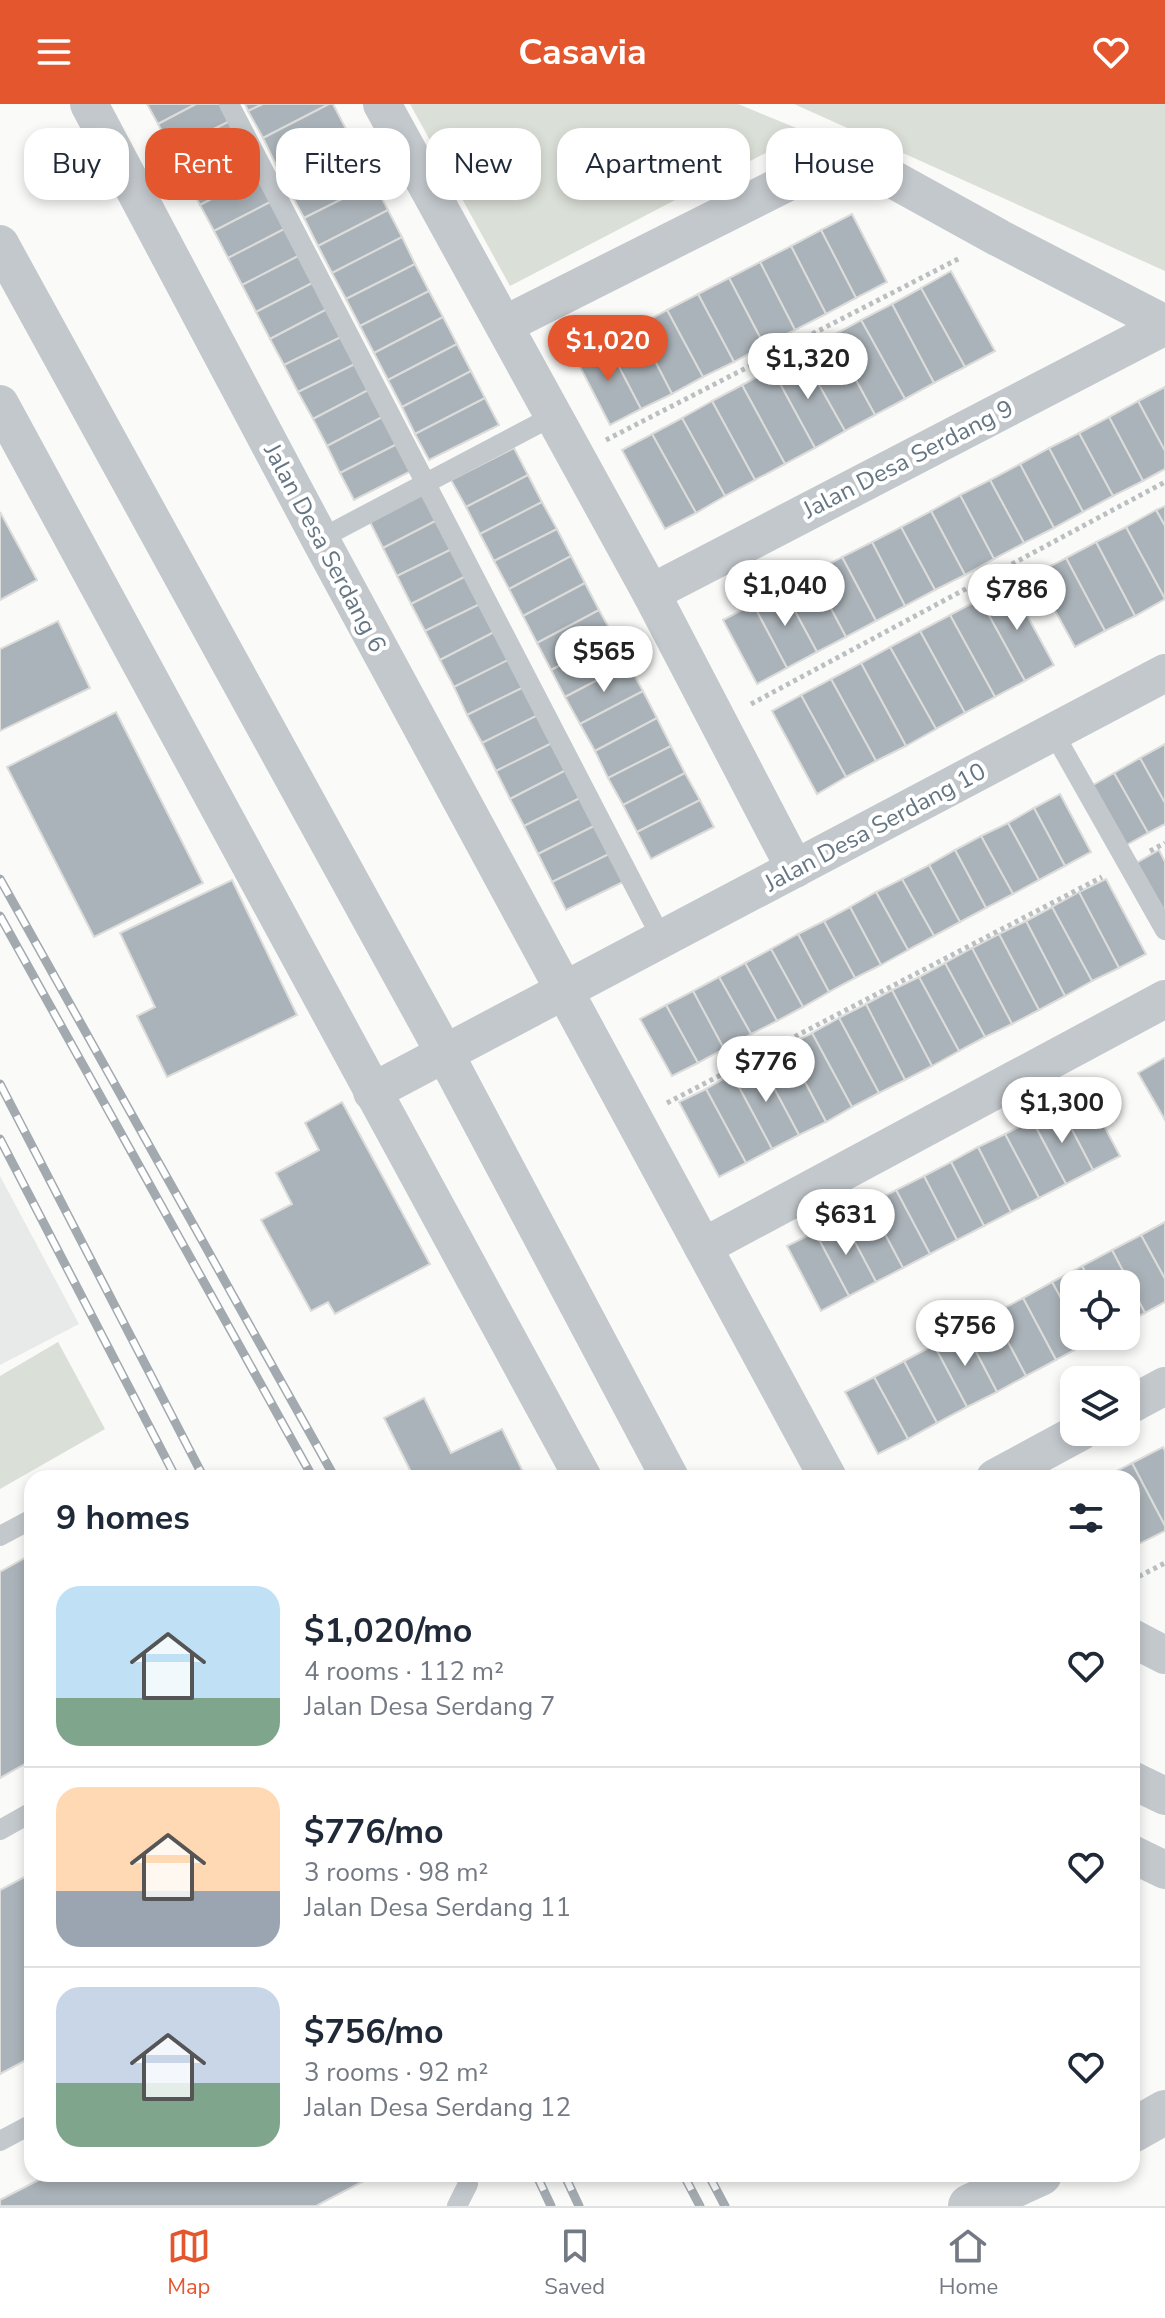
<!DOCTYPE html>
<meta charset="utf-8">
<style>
body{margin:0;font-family:"Nunito Sans",sans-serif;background:#f6f6f7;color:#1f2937;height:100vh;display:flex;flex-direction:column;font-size:30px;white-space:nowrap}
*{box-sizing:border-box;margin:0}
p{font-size:26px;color:#747a83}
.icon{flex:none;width:44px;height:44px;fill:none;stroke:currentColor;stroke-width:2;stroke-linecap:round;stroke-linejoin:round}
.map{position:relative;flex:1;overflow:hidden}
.sheet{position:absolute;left:24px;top:1366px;width:1116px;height:712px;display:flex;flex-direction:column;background:#fff;border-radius:24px;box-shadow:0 4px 12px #0003}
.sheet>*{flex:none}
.guide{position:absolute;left:24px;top:24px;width:1118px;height:72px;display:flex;gap:16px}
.buttons{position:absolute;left:1060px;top:1166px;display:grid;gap:16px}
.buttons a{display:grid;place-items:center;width:80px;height:80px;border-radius:16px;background:#fff;box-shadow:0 4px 12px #0003;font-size:40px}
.price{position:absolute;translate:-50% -68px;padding:0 18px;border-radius:28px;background:#fff;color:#222;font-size:26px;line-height:52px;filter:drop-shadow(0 2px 4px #0008)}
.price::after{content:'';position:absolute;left:50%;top:48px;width:24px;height:18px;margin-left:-12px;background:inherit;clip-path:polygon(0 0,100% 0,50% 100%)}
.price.selected{background:#e4572e;color:#fff}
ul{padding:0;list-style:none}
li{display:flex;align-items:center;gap:24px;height:200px;padding:0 32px}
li+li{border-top:2px solid #e0e1e3}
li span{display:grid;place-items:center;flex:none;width:224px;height:160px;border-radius:24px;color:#555}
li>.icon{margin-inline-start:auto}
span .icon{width:96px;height:96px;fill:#fffc;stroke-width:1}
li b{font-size:34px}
h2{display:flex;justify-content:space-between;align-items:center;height:96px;padding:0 32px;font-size:34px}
.tag{padding:0 28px;border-radius:24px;background:#fff;box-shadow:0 4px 12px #0003;font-size:28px;line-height:72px}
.tag.selected{background:#e4572e;color:#fff}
header{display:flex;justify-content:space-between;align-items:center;height:104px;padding:0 32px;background:#e4572e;color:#fff;font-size:36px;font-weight:700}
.dock{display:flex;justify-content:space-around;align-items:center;height:112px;border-top:2px solid #e0e1e3;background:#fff;font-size:22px;color:#747a83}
.dock a{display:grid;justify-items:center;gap:4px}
.dock .selected{color:#e4572e}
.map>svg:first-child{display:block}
</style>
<header><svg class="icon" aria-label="menu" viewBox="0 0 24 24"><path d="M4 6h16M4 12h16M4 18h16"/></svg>Casavia<svg class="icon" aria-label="heart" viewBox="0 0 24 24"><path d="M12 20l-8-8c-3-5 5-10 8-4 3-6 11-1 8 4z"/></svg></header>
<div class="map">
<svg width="1165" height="2102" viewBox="0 0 1165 2102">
<rect width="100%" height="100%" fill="#fafaf8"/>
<path fill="#e8e9e9" d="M0,1072L79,1220L0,1261Z"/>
<g fill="#dadfd7">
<path d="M410,0H738L806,28L510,182Z"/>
<path d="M794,0H1165V167Z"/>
<path d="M58,1238L105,1325L0,1385V1272Z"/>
</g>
<g fill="#aab3b9" stroke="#dcdcda" stroke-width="2">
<path d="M147,0H196L158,20Z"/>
<path d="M196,0H224L232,16L172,46L158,20Z"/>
<path d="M245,0H263L248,7Z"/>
<path d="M263,0H329L263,34L248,7Z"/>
<path d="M329,0H333L346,25L276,61L263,34Z"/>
<path d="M232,16L246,42L186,74L172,46Z"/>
<path d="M346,25L360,52L290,88L276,61Z"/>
<path d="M246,42L261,69L200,101L186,74Z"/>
<path d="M360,52L374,79L304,114L290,88Z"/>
<path d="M261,69L274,96L214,127L200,101Z"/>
<path d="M374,79L388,106L318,142L304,114Z"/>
<path d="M274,96L288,123L228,154L214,127Z"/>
<path d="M388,106L402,133L332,169L318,142Z"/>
<path d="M852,110L887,178L856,194L821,126Z"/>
<path d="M288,123L302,150L242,181L228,154Z"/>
<path d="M821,126L856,194L826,210L791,142Z"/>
<path d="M402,133L415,160L346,195L332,169Z"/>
<path d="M791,142L826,210L795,226L760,158Z"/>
<path d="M302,150L316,177L256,208L242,181Z"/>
<path d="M760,158L795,226L764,241L729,174Z"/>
<path d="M415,160L429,187L360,222L346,195Z"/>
<path d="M951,167L995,247L965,263L921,184Z"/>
<path d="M729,174L764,241L734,258L698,190Z"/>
<path d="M316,177L331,203L270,235L256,208Z"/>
<path d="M921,184L965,263L934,279L892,200Z"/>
<path d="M429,187L443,213L374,249L360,222Z"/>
<path d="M698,190L734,258L703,273L667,206Z"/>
<path d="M892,200L934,279L905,295L861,216Z"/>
<path d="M331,203L345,231L284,261L270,235Z"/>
<path d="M667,206L703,273L672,290L637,222Z"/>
<path d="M443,213L457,240L388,276L374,249Z"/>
<path d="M861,216L905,295L875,311L832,232Z"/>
<path d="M637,222L672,290L641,305L606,238Z"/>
<path d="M345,231L359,258L298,288L284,261Z"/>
<path d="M832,232L875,311L845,327L801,249Z"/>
<path d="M606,238L641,305L610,321L575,253Z"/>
<path d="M457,240L471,267L402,303L388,276Z"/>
<path d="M801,249L845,327L815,344L772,265Z"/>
<path d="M359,258L372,284L313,315L298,288Z"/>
<path d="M772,265L815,344L785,360L742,281Z"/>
<path d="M471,267L485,294L415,330L402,303Z"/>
<path d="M742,281L785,360L755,376L712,297Z"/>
<path d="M1165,283V347L1138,297Z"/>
<path d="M372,284L386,311L327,342L313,315Z"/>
<path d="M485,294L499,321L429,356L415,330Z"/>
<path d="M712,297L755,376L725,392L682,314Z"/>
<path d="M1138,297L1165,347V365L1143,377L1109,313Z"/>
<path d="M386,311L401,338L340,369L327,342Z"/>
<path d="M1109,313L1143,377L1113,392L1079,329Z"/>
<path d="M682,314L725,392L696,409L652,330Z"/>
<path d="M1079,329L1113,392L1083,408L1049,344Z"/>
<path d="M652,330L696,409L665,425L622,346Z"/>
<path d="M401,338L415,365L354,396L340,369Z"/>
<path d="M514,344L528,371L466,403L451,376Z"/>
<path d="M1049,344L1083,408L1054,424L1020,360Z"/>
<path d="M1020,360L1054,424L1024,439L990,376Z"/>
<path d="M528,371L542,398L480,430L466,403Z"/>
<path d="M990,376L1024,439L994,455L960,391Z"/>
<path d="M429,386L443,413L383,444L369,416Z"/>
<path d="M960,391L994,455L965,471L931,407Z"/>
<path d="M542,398L557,425L494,457L480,430Z"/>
<path d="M1165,402V422L1156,406Z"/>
<path d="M1156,406L1165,422V495L1126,423Z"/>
<path d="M931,407L965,471L935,486L901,423Z"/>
<path d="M0,408L37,476L0,496Z"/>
<path d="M443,413L458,442L397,472L383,444Z"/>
<path d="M901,423L935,486L905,502L872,438Z"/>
<path d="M1126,423L1165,495L1135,512L1096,438Z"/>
<path d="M557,425L571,452L509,485L494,457Z"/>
<path d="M872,438L905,502L876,517L842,453Z"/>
<path d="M1096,438L1135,512L1105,527L1066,454Z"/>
<path d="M458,442L472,469L411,500L397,472Z"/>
<path d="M571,452L585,479L523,512L509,485Z"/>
<path d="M842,453L876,517L846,533L812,469Z"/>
<path d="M1066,454L1105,527L1075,543L1035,470Z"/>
<path d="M472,469L486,497L425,527L411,500Z"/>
<path d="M812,469L846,533L817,548L783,485Z"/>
<path d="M1009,478L1054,561L1025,577L980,495Z"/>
<path d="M585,479L599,506L537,539L523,512Z"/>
<path d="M783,485L817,548L787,564L753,500Z"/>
<path d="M980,495L1025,577L995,593L950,511Z"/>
<path d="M486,497L500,525L440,556L425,527Z"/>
<path d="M753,500L787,564L757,580L723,516Z"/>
<path d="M599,506L614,533L551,566L537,539Z"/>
<path d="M950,511L995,593L965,609L920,527Z"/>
<path d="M58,517L90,584L0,627V545Z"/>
<path d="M500,525L514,553L454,583L440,556Z"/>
<path d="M920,527L965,609L936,625L890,543Z"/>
<path d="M614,533L628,560L565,593L551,566Z"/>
<path d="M890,543L936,625L906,642L861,559Z"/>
<path d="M514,553L528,581L467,611L454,583Z"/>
<path d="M861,559L906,642L876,657L831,575Z"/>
<path d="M628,560L643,587L580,620L565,593Z"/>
<path d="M831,575L876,657L846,673L801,591Z"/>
<path d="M528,581L542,609L482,639L467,611Z"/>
<path d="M643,587L657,614L595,647L580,620Z"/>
<path d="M801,591L846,673L817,690L772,607Z"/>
<path d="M116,608L203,779L94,833L7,663Z"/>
<path d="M542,609L556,637L496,667L482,639Z"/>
<path d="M657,614L671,642L608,674L595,647Z"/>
<path d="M556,637L570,664L510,695L496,667Z"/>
<path d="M1165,640V699L1140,654Z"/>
<path d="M671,642L685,669L623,701L608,674Z"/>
<path d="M1140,654L1165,699V720L1148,729L1114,669Z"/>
<path d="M570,664L584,692L524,722L510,695Z"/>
<path d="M685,669L700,696L637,728L623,701Z"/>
<path d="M1114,669L1148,729L1121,744L1088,684Z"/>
<path d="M1060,690L1091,748L1065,762L1034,704Z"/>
<path d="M584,692L598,720L538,750L524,722Z"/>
<path d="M700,696L714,723L651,755L637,728Z"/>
<path d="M1034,704L1065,762L1039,776L1008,719Z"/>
<path d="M1008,719L1039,776L1013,790L981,732Z"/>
<path d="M598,720L613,748L552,778L538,750Z"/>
<path d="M981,732L1013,790L986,804L955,746Z"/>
<path d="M955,746L986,804L960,818L929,761Z"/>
<path d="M1159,746L1165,758V820L1133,761Z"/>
<path d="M613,748L627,776L566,806L552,778Z"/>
<path d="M929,761L960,818L934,832L902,775Z"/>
<path d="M902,775L934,832L908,846L876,788Z"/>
<path d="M1106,775L1146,850L1119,864L1079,788Z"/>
<path d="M232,776L297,911L167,973L137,912L155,903L120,829Z"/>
<path d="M876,788L908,846L881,861L850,803Z"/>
<path d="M1079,788L1119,864L1092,877L1052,803Z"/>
<path d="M850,803L881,861L855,874L824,817Z"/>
<path d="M1052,803L1092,877L1065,892L1026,817Z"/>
<path d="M824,817L855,874L829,888L798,830Z"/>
<path d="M1026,817L1065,892L1039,906L999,830Z"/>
<path d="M798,830L829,888L803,903L771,845Z"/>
<path d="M999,830L1039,906L1012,920L972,844Z"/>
<path d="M972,844L1012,920L985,933L945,859Z"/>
<path d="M771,845L803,903L777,917L745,859Z"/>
<path d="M745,859L777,917L751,930L719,873Z"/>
<path d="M945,859L985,933L959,947L919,873Z"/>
<path d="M719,873L751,930L724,945L693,887Z"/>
<path d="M919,873L959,947L932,962L892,886Z"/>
<path d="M892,886L932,962L905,976L866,900Z"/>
<path d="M693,887L724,945L698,959L666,901Z"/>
<path d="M866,900L905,976L879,989L839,914Z"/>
<path d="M666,901L698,959L672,972L640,915Z"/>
<path d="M839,914L879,989L852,1003L812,929Z"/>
<path d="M812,929L852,1003L826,1018L786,942Z"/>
<path d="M786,942L826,1018L799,1031L759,956Z"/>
<path d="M1164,954L1165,955V1016L1138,969Z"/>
<path d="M759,956L799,1031L772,1045L732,970Z"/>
<path d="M732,970L772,1045L746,1059L706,985Z"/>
<path d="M706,985L746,1059L719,1073L679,998Z"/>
<path d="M1086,988L1120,1052L1093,1066L1059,1001Z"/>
<path d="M342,998L430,1160L335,1210L328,1198L311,1207L261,1116L292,1100L276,1069L319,1046L305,1019Z"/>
<path d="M1059,1001L1093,1066L1066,1080L1032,1016Z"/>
<path d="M1032,1016L1066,1080L1039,1094L1005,1030Z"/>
<path d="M1005,1030L1039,1094L1011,1108L978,1043Z"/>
<path d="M978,1043L1011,1108L984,1122L951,1058Z"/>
<path d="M951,1058L984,1122L957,1136L924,1072Z"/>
<path d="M924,1072L957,1136L930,1150L896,1086Z"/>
<path d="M896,1086L930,1150L903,1164L869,1100Z"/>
<path d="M869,1100L903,1164L876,1178L842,1114Z"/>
<path d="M842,1114L876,1178L849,1192L815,1128Z"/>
<path d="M1165,1118V1175L1141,1131Z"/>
<path d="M815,1128L849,1192L821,1207L787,1142Z"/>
<path d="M1141,1131L1165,1175V1198L1145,1209L1112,1146Z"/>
<path d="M1112,1146L1145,1209L1126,1219V1180H1092L1082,1162Z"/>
<path d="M1082,1162L1092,1180H1074V1218L1052,1178Z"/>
<path d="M1052,1178L1074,1218V1232H1081L1086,1240L1056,1256L1023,1194Z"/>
<path d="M1023,1194L1056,1256L1026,1272L993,1210Z"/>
<path d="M993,1210L1026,1272L997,1288L964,1225Z"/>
<path d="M964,1225L997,1288L967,1303L934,1241Z"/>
<path d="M1081,1232H1101L1086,1240Z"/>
<path d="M934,1241L967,1303L937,1319L904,1257Z"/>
<path d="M904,1257L937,1319L908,1335L874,1273Z"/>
<path d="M874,1273L908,1335L878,1350L845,1288Z"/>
<path d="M424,1294L451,1349L502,1325L526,1374H414L384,1314Z"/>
<path d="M1163,1343L1165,1347V1422L1132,1359Z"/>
<path d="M1132,1359L1165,1422V1427L1135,1442L1132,1435V1374H1103Z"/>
<path d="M32,1450V1656L0,1674V1468Z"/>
<path d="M32,1769V1953L0,1970V1786Z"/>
<path d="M50,2070H377L316,2102H0V2096Z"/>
</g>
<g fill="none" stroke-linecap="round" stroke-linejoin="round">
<g stroke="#bbbfc2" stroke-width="5" stroke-dasharray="4 4" stroke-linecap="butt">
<path d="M606,336L960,154"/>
<path d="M751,600L1165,378"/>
<path d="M1150,747L1165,739"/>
<path d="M667,999L1102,773"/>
<path d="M1132,1476L1165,1459"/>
</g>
<g stroke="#c3c8cc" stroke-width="20">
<path d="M229,0L662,835"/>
<path d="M320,435L555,311"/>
<path d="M1053,628L1165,826"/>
<path d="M0,1432L32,1415"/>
<path d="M0,1726L32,1708"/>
<path d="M0,2037L32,2020"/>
<path d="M457,2102L468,2080L466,2070"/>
</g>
<g stroke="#c3c8cc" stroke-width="38">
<path d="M89,0L320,435L828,1374"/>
<path d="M382,0L651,489L795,765"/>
<path d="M0,140L445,950L670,1374"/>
<path d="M506,220L810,67L842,60L876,66L999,134L1165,220"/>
<path d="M0,300L583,1374"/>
<path d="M651,489L1165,222"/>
<path d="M372,988L1165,569"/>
<path d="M703,1143L1165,895"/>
<path d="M1126,1303L1165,1282"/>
<path d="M995,1374L1080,1328"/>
<path d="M1132,1534L1165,1551"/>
<path d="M1132,1676L1165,1692"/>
<path d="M1132,1750L1165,1766"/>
</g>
<g stroke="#c3c8cc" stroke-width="44">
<path d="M1132,2027L1165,2008"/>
<path d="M970,2102L1040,2070"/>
</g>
<defs>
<g id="rail">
<path d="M0,775L335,1374"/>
<path d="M0,812L313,1374"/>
<path d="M0,980L204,1374"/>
<path d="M0,1035L176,1374"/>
<path d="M536,2070L551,2102"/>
<path d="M564,2070L579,2102"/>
<path d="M683,2070L700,2102"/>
<path d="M708,2070L725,2102"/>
</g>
</defs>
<use href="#rail" stroke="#a2aab0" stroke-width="9"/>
<use href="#rail" stroke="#fff" stroke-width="6" stroke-dasharray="18" stroke-linecap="butt"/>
</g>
<g text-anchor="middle" stroke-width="8" stroke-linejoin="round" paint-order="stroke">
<g font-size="24" fill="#657683" stroke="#fff">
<text transform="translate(908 355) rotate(-27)" y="8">Jalan Desa Serdang 9</text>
<text transform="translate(325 444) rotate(62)" y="8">Jalan Desa Serdang 6</text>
<text transform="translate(875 723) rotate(-28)" y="8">Jalan Desa Serdang 10</text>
</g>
</g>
</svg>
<div class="buttons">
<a><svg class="icon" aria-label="locate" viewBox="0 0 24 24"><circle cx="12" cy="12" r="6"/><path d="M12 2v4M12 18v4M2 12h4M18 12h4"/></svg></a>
<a><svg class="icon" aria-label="layers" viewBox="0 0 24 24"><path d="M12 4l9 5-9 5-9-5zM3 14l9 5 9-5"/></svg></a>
</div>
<b class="price selected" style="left:608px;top:279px">$1,020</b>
<b class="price" style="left:808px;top:297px">$1,320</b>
<b class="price" style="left:785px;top:524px">$1,040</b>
<b class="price" style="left:1017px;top:528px">$786</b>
<b class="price" style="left:604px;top:590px">$565</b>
<b class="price" style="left:766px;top:1000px">$776</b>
<b class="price" style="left:1062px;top:1041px">$1,300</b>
<b class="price" style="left:846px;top:1153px">$631</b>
<b class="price" style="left:965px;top:1264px">$756</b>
<div class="guide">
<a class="tag">Buy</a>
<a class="tag selected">Rent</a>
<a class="tag">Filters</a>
<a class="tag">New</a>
<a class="tag">Apartment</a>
<a class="tag">House</a>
</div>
<section class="sheet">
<h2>9 homes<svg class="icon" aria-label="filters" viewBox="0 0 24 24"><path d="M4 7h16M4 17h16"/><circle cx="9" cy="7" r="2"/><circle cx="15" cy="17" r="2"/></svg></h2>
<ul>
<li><span style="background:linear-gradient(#bfe0f5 70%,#7fa58c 0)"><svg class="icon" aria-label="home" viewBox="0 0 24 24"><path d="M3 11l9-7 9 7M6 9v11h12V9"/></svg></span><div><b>$1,020/mo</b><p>4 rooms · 112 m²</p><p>Jalan Desa Serdang 7</p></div><svg class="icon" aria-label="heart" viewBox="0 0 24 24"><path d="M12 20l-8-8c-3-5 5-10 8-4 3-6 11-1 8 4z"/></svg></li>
<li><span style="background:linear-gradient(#ffd9b3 65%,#9aa5b1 0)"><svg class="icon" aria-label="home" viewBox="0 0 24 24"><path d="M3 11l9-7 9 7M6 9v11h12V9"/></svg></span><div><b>$776/mo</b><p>3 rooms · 98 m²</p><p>Jalan Desa Serdang 11</p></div><svg class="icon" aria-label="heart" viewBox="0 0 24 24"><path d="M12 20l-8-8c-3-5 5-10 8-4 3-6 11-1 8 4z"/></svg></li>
<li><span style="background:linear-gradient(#c9d6e8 60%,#7fa58c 0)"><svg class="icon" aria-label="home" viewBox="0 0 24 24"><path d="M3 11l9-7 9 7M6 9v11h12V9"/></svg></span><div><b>$756/mo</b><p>3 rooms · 92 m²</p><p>Jalan Desa Serdang 12</p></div><svg class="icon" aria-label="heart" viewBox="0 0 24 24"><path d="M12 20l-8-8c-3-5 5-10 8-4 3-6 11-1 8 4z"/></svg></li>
</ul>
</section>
</div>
<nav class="dock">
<a class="selected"><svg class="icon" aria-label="map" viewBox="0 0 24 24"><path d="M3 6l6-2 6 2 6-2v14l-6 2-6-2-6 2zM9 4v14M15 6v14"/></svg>Map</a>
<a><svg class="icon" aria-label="saved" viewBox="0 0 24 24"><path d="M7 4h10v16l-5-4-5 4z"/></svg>Saved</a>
<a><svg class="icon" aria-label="home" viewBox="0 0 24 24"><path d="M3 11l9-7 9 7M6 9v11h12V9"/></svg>Home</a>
</nav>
